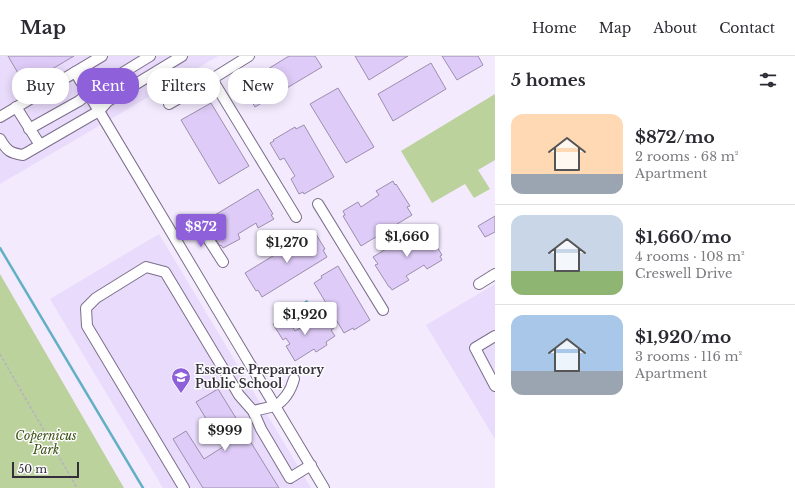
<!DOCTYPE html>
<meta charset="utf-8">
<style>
body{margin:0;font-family:"Libre Baskerville",serif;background:#f7f7f7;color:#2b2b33;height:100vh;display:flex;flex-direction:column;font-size:15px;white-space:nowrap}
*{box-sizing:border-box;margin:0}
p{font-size:13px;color:#7c7c81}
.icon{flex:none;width:22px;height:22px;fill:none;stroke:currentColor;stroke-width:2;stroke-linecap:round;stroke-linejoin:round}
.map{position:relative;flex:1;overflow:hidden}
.sheet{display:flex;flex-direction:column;background:#fff;width:300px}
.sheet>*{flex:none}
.guide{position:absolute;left:12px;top:12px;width:380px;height:36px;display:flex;gap:8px}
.scale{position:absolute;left:12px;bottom:10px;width:67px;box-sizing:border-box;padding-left:4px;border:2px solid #342f3b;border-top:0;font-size:11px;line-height:14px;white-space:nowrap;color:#342f3b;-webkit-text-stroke:3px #fcfcfc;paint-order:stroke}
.price{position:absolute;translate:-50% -34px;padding:0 9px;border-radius:4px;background:#fff;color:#222;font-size:13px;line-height:26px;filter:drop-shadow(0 1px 2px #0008)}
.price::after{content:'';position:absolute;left:50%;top:24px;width:12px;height:9px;margin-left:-6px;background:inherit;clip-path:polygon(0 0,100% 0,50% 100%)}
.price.on{background:#8e61db;color:#fff}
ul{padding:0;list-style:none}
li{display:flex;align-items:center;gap:12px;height:100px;padding:0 16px}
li+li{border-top:1px solid #e1e1e2}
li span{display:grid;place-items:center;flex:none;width:112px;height:80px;border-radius:12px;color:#555}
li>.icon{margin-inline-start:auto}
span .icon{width:48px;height:48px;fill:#fffc;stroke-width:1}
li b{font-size:17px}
h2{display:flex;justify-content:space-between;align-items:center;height:48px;padding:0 16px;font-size:17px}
.tag{padding:0 14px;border-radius:16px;background:#fff;box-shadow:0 2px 10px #0003;font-size:14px;line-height:36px}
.tag.on{background:#8e61db;color:#fff}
header{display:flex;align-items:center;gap:24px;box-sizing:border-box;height:56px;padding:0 20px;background:#fff;border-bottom:1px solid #e1e1e2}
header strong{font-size:19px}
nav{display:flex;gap:22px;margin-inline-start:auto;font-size:14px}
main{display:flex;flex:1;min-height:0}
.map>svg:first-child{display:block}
</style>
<header>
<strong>Map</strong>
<nav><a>Home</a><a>Map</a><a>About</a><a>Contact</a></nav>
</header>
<main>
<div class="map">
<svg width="495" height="432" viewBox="0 0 495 432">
<rect width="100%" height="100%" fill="#f3eafe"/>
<g fill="#e9dbfb">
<path d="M0,0H218L0,128Z"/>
<path d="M159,178L311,432H163L50,243Z"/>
<path d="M495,228V383L426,269Z"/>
</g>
<g fill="#bcd29c">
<path d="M495,38V104L478,114L490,133L474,142L465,128L432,147L401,95Z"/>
<path d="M0,218L124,432H0Z"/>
</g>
<path fill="#63b0c4" d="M307,244L313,253L300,261L297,257L291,260L288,256Z"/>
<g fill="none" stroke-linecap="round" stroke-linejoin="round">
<path stroke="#63b0c4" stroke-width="2.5" d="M0,192L143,432"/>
</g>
<g fill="#decbf7" stroke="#9c8ead">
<path d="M8,0H74L25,29Z"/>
<path d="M289,0H315L322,11L255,51L242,29Z"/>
<path d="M355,0H408L369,24Z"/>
<path d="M442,0H478L483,9L457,24Z"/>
<path d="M431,7L446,33L393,65L378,38Z"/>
<path d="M338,32L374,91L346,107L310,48Z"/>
<path d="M211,47L249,110L219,128L181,64Z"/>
<path d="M304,69L334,121L304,138L303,136L299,138L291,123L295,120L284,102L280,104L270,87L274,85L273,84L295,71L296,73Z"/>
<path d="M393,125L395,129L396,128L410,150L407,151L412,159L361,190L343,160L345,159L343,155L358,146L361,151L379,139L376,135Z"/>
<path d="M258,133L273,158L271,159L274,163L258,172L256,167L238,178L240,183L223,192L221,189L220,190L205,165Z"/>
<path d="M495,160V176L485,181L478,170Z"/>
<path d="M424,170L442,199L440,200L442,204L427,213L424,209L406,220L409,224L392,234L390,231H389L375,209L378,208L373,201Z"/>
<path d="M314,175L325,193L323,194L327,201L262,241L258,234L256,235L245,217Z"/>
<path d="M338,210L370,264L354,274L353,272L344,277L314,227L322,222L321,220Z"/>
<path d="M286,260L295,275L318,261L321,265L327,262L334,272L331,274L335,280L326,286L327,289L316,296L314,293L295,305L286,290L290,288L286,282L283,284L273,268Z"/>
<path d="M218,333L279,432H203L173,383L186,375L204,403L223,391L196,346Z"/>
</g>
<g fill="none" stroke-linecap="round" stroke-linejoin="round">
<defs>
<g id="minor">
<path d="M249,0L212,23L296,161"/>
<path d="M75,16L99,55L275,350L253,355"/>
<path d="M169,48L212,23"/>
<path d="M16,51L40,89"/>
<path d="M0,61L102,0"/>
<path d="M29,73L79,45L88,38L150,0"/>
<path d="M0,83C7,95 10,97 23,99L99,55L108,45L182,0"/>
<path d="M318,148L383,254"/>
<path d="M198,167L223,206"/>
<path d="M479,228L495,218"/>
<path d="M495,280L475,292L495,330"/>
<path d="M294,323C291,334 285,344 275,350L324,432"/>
<path d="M184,432L87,270L86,252L96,242L146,211L165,216L239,339L253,355L261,373L290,422L311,409"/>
</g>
</defs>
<use href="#minor" stroke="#7c6e8c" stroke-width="12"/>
<path stroke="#b8b0c2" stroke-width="1.5" stroke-dasharray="3 2" stroke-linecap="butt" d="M0,298L77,432"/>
<use href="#minor" stroke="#fff" stroke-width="10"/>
</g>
<defs>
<symbol id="school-pin" viewBox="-11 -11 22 30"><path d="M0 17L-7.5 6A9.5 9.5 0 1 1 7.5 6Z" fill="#8e61db" stroke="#fcfcfc"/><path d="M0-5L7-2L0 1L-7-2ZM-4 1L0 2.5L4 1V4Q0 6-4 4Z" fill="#fff"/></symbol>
</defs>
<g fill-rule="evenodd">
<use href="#school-pin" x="170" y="310" width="22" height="30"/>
</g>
<g text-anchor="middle" stroke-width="3" stroke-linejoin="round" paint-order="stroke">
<g font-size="12" font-weight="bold" fill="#342f3b" stroke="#fcfcfc" text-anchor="start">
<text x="195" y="318">Essence Preparatory<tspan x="195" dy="14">Public School</tspan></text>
</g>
<g font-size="12" font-style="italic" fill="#3e5216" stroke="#fcfcfc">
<text x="46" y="384">Copernicus<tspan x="46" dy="14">Park</tspan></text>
</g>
</g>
</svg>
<div class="scale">50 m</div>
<b class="price on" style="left:201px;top:192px">$872</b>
<b class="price" style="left:407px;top:202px">$1,660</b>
<b class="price" style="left:287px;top:208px">$1,270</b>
<b class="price" style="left:305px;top:280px">$1,920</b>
<b class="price" style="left:225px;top:396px">$999</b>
<div class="guide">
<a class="tag">Buy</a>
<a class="tag on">Rent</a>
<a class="tag">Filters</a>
<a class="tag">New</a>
</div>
</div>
<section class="sheet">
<h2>5 homes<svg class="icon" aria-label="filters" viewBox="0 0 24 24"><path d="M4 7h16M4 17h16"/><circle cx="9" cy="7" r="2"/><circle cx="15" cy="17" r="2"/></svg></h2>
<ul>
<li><span style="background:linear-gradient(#ffd9b3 75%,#9aa5b1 0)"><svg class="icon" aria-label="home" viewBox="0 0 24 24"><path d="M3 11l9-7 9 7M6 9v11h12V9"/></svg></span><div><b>$872/mo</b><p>2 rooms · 68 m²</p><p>Apartment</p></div></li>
<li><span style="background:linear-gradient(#c9d6e8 70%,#8fb573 0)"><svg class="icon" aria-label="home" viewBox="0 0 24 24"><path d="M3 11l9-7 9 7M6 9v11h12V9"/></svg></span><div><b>$1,660/mo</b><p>4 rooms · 108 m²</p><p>Creswell Drive</p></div></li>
<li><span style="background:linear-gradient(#a9c7e8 70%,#9aa5b1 0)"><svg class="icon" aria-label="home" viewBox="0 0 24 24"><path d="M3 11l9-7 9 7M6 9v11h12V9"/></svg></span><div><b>$1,920/mo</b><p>3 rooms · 116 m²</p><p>Apartment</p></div></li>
</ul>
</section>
</main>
